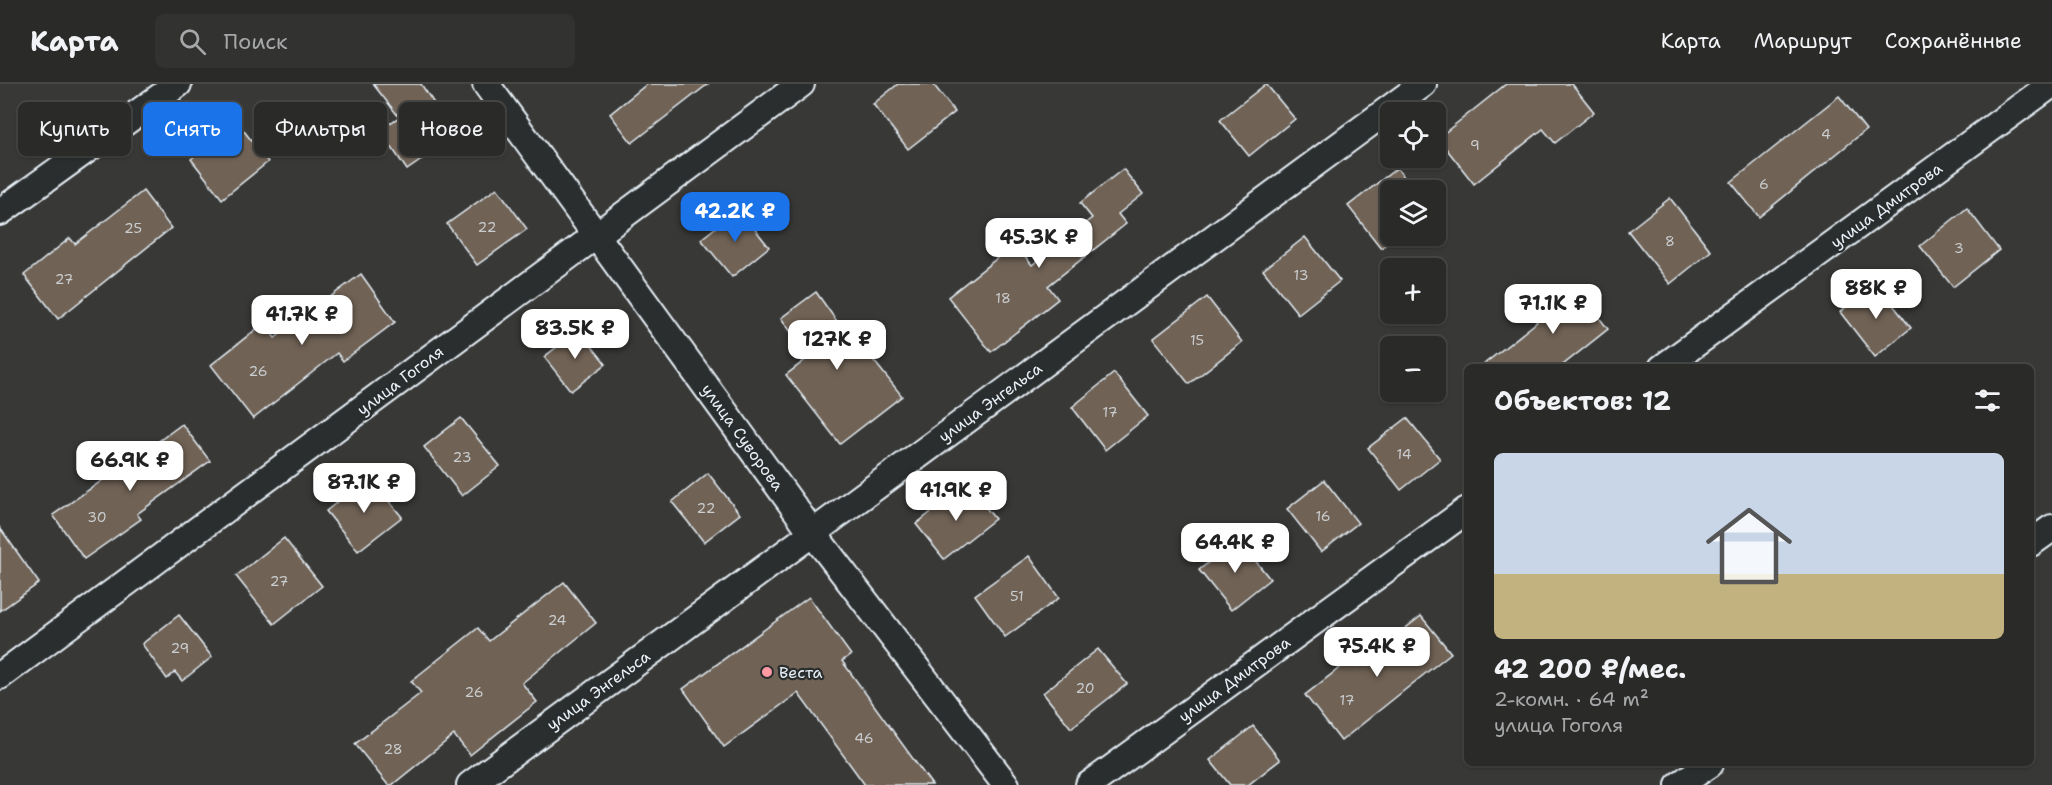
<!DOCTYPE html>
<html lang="ru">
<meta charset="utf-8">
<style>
body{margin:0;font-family:"Shantell Sans",sans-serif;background:#323230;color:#f1f3f6;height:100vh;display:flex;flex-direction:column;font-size:22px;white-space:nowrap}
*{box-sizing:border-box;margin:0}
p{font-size:20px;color:#a5a7a8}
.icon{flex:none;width:33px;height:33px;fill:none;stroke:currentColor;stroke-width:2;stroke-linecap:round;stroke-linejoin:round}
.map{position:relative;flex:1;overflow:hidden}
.drawer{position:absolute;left:1464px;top:280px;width:570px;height:402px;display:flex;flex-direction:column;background:#2a2a28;border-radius:9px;box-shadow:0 2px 4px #0004,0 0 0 2px #464645}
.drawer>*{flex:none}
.guide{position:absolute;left:18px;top:18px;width:570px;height:54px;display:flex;gap:12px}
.fabs{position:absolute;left:1380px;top:18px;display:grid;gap:12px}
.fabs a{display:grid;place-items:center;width:66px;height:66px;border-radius:9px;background:#2a2a28;box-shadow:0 2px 4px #0004,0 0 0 2px #464645;font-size:30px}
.price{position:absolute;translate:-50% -51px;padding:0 14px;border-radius:12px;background:#fff;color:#222;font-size:20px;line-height:39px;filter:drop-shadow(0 2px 3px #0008)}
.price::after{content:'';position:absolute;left:50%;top:36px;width:18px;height:14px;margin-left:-9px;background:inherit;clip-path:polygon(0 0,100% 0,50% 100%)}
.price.active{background:#1a73e8;color:#fff}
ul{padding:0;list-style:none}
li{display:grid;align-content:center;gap:12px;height:318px;padding:0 30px}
li span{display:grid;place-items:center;height:186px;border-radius:9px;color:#555}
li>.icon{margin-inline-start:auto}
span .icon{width:108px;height:108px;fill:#fffc;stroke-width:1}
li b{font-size:26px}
h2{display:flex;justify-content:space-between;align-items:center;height:72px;padding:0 30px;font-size:26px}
.chip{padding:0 21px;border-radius:9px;background:#2a2a28;box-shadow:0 2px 4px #0004,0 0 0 2px #464645;font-size:21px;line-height:54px}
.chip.active{background:#1a73e8;color:#fff}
header{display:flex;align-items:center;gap:36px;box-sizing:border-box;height:84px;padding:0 30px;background:#2a2a28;border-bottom:2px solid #464645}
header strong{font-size:28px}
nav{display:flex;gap:33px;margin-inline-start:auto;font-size:21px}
.search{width:420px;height:54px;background:#323230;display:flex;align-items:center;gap:15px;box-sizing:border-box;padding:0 21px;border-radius:9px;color:#a5a7a8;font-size:22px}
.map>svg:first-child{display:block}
</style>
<header>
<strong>Карта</strong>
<div class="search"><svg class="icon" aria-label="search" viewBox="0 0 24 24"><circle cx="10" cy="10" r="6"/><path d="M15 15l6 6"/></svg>Поиск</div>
<nav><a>Карта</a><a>Маршрут</a><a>Сохранённые</a></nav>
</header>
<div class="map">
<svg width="2052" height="701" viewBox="0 0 2052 701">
<rect width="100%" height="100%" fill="#383836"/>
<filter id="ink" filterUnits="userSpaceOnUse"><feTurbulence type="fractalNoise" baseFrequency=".0167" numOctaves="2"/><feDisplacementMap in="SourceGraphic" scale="12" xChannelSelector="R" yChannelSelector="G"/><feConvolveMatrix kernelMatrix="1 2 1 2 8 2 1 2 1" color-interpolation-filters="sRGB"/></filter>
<g filter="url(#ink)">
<g fill="#6f6255" stroke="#e8f1f8" stroke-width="1.5">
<path d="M373,0H421L456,52L407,86L380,46L399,33Z"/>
<path d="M647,0H708L632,59L610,30Z"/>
<path d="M898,0H933L955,28L908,65L873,20Z"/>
<path d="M1266,0L1295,35L1249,72L1220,36Z"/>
<path d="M1506,0H1572L1594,28L1555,59L1543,45L1474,100L1438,54Z"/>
<path d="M1839,12L1866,46L1759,133L1731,98Z"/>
<path d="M237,38L268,78L222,115L191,75Z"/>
<path d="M1397,84L1414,106H1390V152H1397L1381,164L1348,122Z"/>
<path d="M1123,85L1143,110L1118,130L1126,140L1048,202L1058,215L991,268L948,213L1015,160L1032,181L1092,134L1080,119Z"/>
<path d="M497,104L527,145L477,181L447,140Z"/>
<path d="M143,107L171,144L58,235L24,191L70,154L75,160Z"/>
<path d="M1670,114L1711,167L1670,200L1628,147Z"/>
<path d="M1967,124L1999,166L1953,203L1920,162Z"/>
<path d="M739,125L769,163L732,193L701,155Z"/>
<path d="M1305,153L1340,197L1298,230L1263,186Z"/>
<path d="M361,190L395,238L343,277L337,269L253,335L211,281L264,239L275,254Z"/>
<path d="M1876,199L1911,244L1875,273L1840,228Z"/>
<path d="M1574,201L1608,245L1559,284H1479L1537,238L1533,233Z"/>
<path d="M816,208L843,246L847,243L902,312L840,360L786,291L809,273L781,234Z"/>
<path d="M1207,213L1242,258L1189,300L1153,255Z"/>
<path d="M579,246L606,280L571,307L544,273Z"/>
<path d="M1114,289L1148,332L1105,366L1072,323Z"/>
<path d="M461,334L500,382L462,412L424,363Z"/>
<path d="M1407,334L1440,375L1401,406L1368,364Z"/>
<path d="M182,340L210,377L137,430L141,435L84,475L53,431L110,391L111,392Z"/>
<path d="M708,389L740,430L704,458L672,418Z"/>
<path d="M369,393L402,433L358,467L326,427Z"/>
<path d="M1324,396L1358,439L1321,468L1287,425Z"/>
<path d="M967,400L995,435L944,475L916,440Z"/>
<path d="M0,444L39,499L0,527Z"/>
<path d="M284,454L322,502L274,540L236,492Z"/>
<path d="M1238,455L1270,495L1231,526L1199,486Z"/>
<path d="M1029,472L1059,514L1005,553L975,511Z"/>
<path d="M564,498L596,539L522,599L537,618L470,671L454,651L392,701H388L355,660L421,609L411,597L478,544L489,557Z"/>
<path d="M809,513L851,571L842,577L932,701H865L798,609L724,663L683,605Z"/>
<path d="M179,531L212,573L182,597L175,588L167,595L142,560Z"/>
<path d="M1421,532L1451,569L1341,657L1305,611L1351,575L1357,582Z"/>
<path d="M1098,565L1127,600L1071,644L1043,609Z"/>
<path d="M1253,642L1280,676L1248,701H1230L1210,676Z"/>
</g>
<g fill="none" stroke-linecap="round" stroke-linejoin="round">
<defs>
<g id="minor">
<path d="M486,0L812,448L1006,701"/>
<path d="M0,128L178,0"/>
<path d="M1662,284L2052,0"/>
<path d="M2031,459L2052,444"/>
<path d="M0,592L801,0"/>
<path d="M470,701L1423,0"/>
<path d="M1089,701L1467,426"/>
<path d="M1679,701L1710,680"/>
</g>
</defs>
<use href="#minor" stroke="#e8f1f8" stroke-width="30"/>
<use href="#minor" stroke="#2a2d2e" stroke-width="26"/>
</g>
</g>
<circle fill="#ff9aa2" stroke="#2a2d2e" stroke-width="2" cx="767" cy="588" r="6"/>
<g text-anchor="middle" stroke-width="4.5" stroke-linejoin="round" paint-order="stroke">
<g font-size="14" fill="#cacdcf">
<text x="1826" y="55">4</text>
<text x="1475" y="66">9</text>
<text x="1764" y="105">6</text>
<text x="487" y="148">22</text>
<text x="133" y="149">25</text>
<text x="1670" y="162">8</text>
<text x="1959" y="169">3</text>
<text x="1301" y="196">13</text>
<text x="64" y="200">27</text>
<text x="1003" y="219">18</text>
<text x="1197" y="261">15</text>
<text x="258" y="292">26</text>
<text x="1110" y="333">17</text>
<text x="1404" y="375">14</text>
<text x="462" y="378">23</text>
<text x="706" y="429">22</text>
<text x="1323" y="437">16</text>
<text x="97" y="438">30</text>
<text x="279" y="502">27</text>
<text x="1017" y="517">51</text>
<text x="557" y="541">24</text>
<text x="180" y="569">29</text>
<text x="1085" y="609">20</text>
<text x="474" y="613">26</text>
<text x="1347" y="621">17</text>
<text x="864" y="659">46</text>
<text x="393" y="670">28</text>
</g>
<g font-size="16" fill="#e8f1f8" stroke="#2a2d2e">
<text transform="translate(1886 121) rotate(-36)" y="6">улица Дмитрова</text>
<text transform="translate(400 296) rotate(-37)" y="6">улица Гоголя</text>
<text transform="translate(990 318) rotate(-36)" y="6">улица Энгельса</text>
<text transform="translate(743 353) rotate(54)" y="6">улица Суворова</text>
<text transform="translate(1234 595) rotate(-36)" y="6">улица Дмитрова</text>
<text transform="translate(598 606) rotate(-36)" y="6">улица Энгельса</text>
</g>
<g font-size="16" fill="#e8f1f8" stroke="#2a2d2e" text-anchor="start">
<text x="779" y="594">Веста</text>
</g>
</g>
</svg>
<div class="fabs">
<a><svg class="icon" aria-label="locate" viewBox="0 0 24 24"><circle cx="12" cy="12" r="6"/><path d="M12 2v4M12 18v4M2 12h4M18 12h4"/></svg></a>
<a><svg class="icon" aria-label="layers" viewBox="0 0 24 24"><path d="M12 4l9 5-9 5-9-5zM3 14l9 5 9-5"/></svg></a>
<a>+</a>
<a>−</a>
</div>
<b class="price active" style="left:735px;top:159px">42.2K ₽</b>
<b class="price" style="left:1039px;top:185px">45.3K ₽</b>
<b class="price" style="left:1876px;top:236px">88K ₽</b>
<b class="price" style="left:1553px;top:251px">71.1K ₽</b>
<b class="price" style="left:302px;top:262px">41.7K ₽</b>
<b class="price" style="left:575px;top:276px">83.5K ₽</b>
<b class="price" style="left:837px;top:287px">127K ₽</b>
<b class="price" style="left:130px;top:408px">66.9K ₽</b>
<b class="price" style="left:364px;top:430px">87.1K ₽</b>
<b class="price" style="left:956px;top:438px">41.9K ₽</b>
<b class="price" style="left:1235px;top:490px">64.4K ₽</b>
<b class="price" style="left:1377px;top:594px">75.4K ₽</b>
<div class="guide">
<a class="chip">Купить</a>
<a class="chip active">Снять</a>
<a class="chip">Фильтры</a>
<a class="chip">Новое</a>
</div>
<section class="drawer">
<h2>Объектов: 12<svg class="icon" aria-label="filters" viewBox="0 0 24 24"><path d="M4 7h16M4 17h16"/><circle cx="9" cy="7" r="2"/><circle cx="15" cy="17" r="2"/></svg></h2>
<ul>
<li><span style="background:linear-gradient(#c9d6e8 65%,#c2b280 0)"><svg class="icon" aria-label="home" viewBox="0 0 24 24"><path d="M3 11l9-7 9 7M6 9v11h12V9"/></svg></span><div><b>42 200 ₽/мес.</b><p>2-комн. · 64 m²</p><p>улица Гоголя</p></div></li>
</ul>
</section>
</div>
